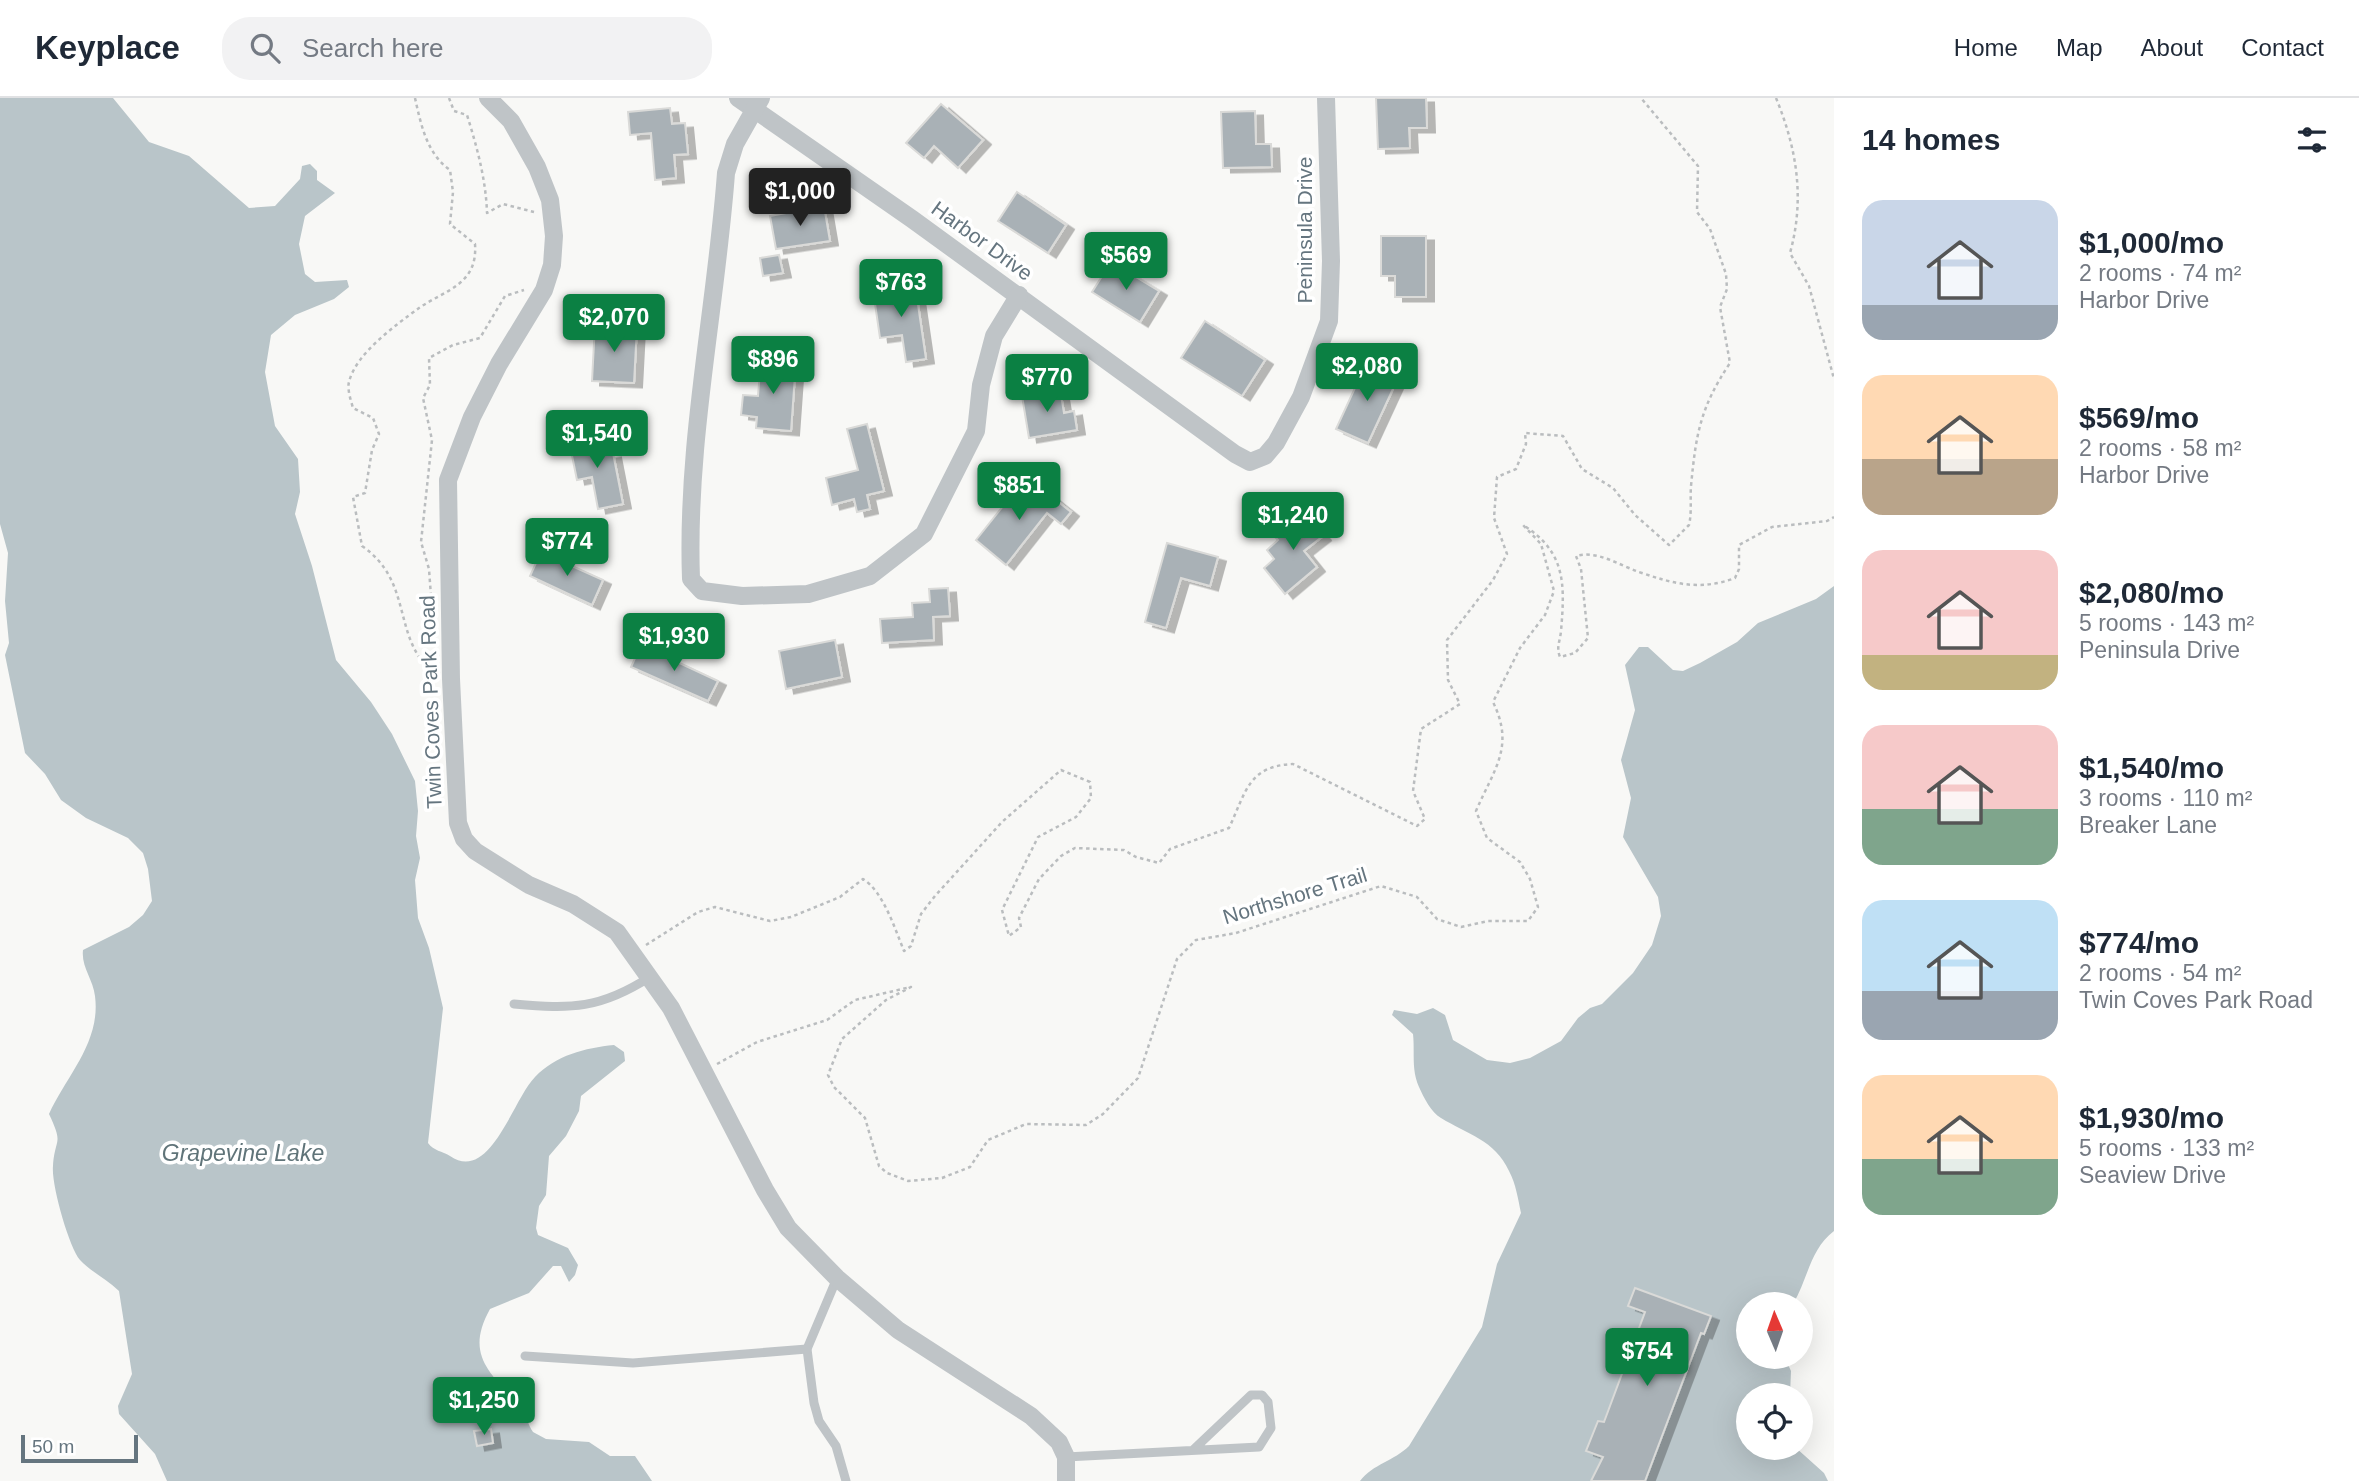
<!DOCTYPE html>
<meta charset="utf-8">
<style>
body{margin:0;font-family:Helvetica,sans-serif;background:#f2f2f3;color:#1f2937;height:100vh;display:flex;flex-direction:column;font-size:26px;white-space:nowrap}
*{box-sizing:border-box;margin:0}
p{font-size:23px;color:#747a83}
.icon{flex:none;width:38px;height:38px;fill:none;stroke:currentColor;stroke-width:2;stroke-linecap:round;stroke-linejoin:round}
.map{position:relative;flex:1;overflow:hidden}
.side{display:flex;flex-direction:column;background:#fff;width:525px}
.side>*{flex:none}
.needle{width:46px;rotate:358deg}
.controls{position:absolute;left:1736px;top:1194px;display:grid;gap:14px}
.controls a{display:grid;place-items:center;width:77px;height:77px;border-radius:50%;background:#fff;box-shadow:0 7px 28px #0002;font-size:35px}
.scale{position:absolute;left:21px;bottom:18px;width:117px;box-sizing:border-box;padding-left:7px;border:4px solid #65757f;border-top:0;font-size:19px;line-height:24px;white-space:nowrap;color:#65757f;-webkit-text-stroke:5px #fff;paint-order:stroke}
.price{position:absolute;translate:-50% -60px;padding:0 16px;border-radius:7px;background:#0b8043;color:#fff;font-size:23px;line-height:46px;filter:drop-shadow(0 2px 4px #0008)}
.price::after{content:'';position:absolute;left:50%;top:42px;width:21px;height:16px;margin-left:-10px;background:inherit;clip-path:polygon(0 0,100% 0,50% 100%)}
.price.active{background:#222;color:#fff}
ul{padding:0;list-style:none}
li{display:flex;align-items:center;gap:21px;height:175px;padding:0 28px}
li span{display:grid;place-items:center;flex:none;width:196px;height:140px;border-radius:21px;color:#555}
li>.icon{margin-inline-start:auto}
span .icon{width:84px;height:84px;fill:#fffc;stroke-width:1}
li b{font-size:30px}
h2{display:flex;justify-content:space-between;align-items:center;height:84px;padding:0 28px;font-size:30px}
header{display:flex;align-items:center;gap:42px;box-sizing:border-box;height:98px;padding:0 35px;background:#fff;border-bottom:2px solid #e0e1e3}
header strong{font-size:33px}
nav{display:flex;gap:38px;margin-inline-start:auto;font-size:24px}
.search{width:490px;height:63px;background:#f2f2f3;display:flex;align-items:center;gap:18px;box-sizing:border-box;padding:0 24px;border-radius:28px;color:#747a83;font-size:26px}
main{display:flex;flex:1;min-height:0}
.map>svg:first-child{display:block}
</style>
<header>
<strong>Keyplace</strong>
<div class="search"><svg class="icon" aria-label="search" viewBox="0 0 24 24"><circle cx="10" cy="10" r="6"/><path d="M15 15l6 6"/></svg>Search here</div>
<nav><a>Home</a><a>Map</a><a>About</a><a>Contact</a></nav>
</header>
<main>
<div class="map">
<svg width="1834" height="1383" viewBox="0 0 1834 1383">
<defs>
<filter id="shadow"><feDropShadow dx="8" dy="4.5" stdDeviation="0" flood-color="#0004"/></filter>
</defs>
<rect width="100%" height="100%" fill="#f8f8f6"/>
<g fill="#b9c5c9">
<path d="M0,0H113L149,44L189,58L249,110L275,108L300,81L302,68L310,66L317,73V82L335,95L305,118L299,146L305,176L315,184L347,182L349,189L334,201L295,217L271,237L265,274L275,328L298,361L300,394L295,416L312,468L336,562L371,604L392,636L415,683L418,713L416,738L420,760L415,782L418,820L429,850L443,910L428,1045C434,1053 442,1053 450,1058C490,1086 513,1001 535,979C556,957 585,950 614,947L624,954L625,963L581,998L579,1013L566,1038L549,1058L546,1097L539,1108L536,1130L538,1137L568,1150L578,1167L575,1177L569,1184L561,1168H553L529,1195L490,1211C464,1258 491,1275 521,1310C526,1316 528,1327 533,1334L546,1341L589,1344L610,1358H635L652,1383H167L155,1356L119,1316L118,1308L132,1276L119,1193C107,1181 91,1174 80,1162C69,1149 51,1086 53,1068C55,1038 64,1048 49,1016C67,977 101,944 95,898C93,881 81,869 83,852L129,829L143,817L152,803L148,771L143,755L128,740L86,720L61,702L45,676L25,655L5,557L9,545L5,503L8,455L0,426Z"/>
<path d="M1834,488V1133C1810,1151 1808,1181 1793,1206H1748V1258H1784L1791,1273L1790,1297H1748V1349H1795L1824,1375L1828,1383H1360C1373,1366 1394,1363 1409,1348L1482,1229L1497,1166L1521,1115C1518,1101 1516,1086 1509,1073C1495,1042 1467,1036 1441,1020C1431,1014 1424,1000 1419,989C1411,971 1415,954 1413,936L1392,917L1394,912L1417,916L1433,910L1445,917L1453,942L1487,962L1510,965L1530,960L1561,943L1578,920L1590,910L1602,906L1633,875L1652,847L1661,818L1658,799L1623,739L1631,700L1621,662L1635,612L1625,567L1639,549H1648L1673,572L1683,573L1700,565L1737,544L1758,525L1816,501Z"/>
</g>
<g fill="#a9b1b6" stroke="#dadad8" stroke-width="2" filter="url(#shadow)">
<path d="M1376,0H1426L1427,30H1409L1410,50L1378,51Z"/>
<path d="M941,6L983,42L958,70L934,48L924,60L906,45Z"/>
<path d="M670,10L672,26L685,25L688,56L674,57L676,80L655,82L651,35L630,37L628,14Z"/>
<path d="M1255,13L1256,46H1271L1272,69L1223,70L1221,14Z"/>
<path d="M1017,94L1066,127L1048,155L998,123Z"/>
<path d="M824,108L830,143L776,151L770,118Z"/>
<path d="M1381,138H1426V199H1395V178H1381Z"/>
<path d="M779,157L783,175L763,178L760,160Z"/>
<path d="M1111,164L1159,193L1140,224L1092,194Z"/>
<path d="M915,186L926,261L906,264L902,237L880,240L873,192Z"/>
<path d="M1205,223L1265,262L1242,298L1181,260Z"/>
<path d="M595,226L637,228L634,285L592,283Z"/>
<path d="M761,260L796,263L791,333L756,330L757,319L741,317L743,297L758,298Z"/>
<path d="M1366,266L1398,280L1368,345L1336,331Z"/>
<path d="M1060,291L1064,315L1074,313L1077,332L1029,340L1022,298Z"/>
<path d="M867,326L884,393L867,397L870,411L857,414L854,401L832,407L826,380L858,372L847,331Z"/>
<path d="M600,337L604,357L613,355L623,406L598,411L592,379L577,382L569,343Z"/>
<path d="M1036,386L1071,414L1061,426L1047,415L1006,467L976,442L1015,393L1024,401Z"/>
<path d="M1301,412L1323,438L1304,453L1317,469L1285,496L1264,470L1274,461L1267,452L1278,442L1272,436Z"/>
<path d="M1167,445L1218,459L1210,488L1181,480L1166,530L1145,524Z"/>
<path d="M541,454L603,482L592,507L530,478Z"/>
<path d="M948,490L950,518L933,519L934,542L882,545L880,521L913,519L912,505L930,504L929,491Z"/>
<path d="M835,542L842,579L786,591L779,553Z"/>
<path d="M641,547L718,583L708,603L631,569Z"/>
<path d="M1635,1190L1711,1218L1704,1236L1701,1235L1645,1383H1591L1603,1359L1586,1353L1598,1323L1604,1324L1645,1214L1628,1208Z"/>
<path d="M491,1331L493,1345L477,1348L474,1333Z"/>
</g>
<g fill="none" stroke-linecap="round" stroke-linejoin="round">
<g stroke="#babdbf" stroke-width="2.5" stroke-dasharray="3.5 3.5" stroke-linecap="butt">
<path d="M415,0C421,27 427,56 450,72L453,94L450,126L475,146C478,187 445,192 419,210C396,227 356,255 349,284C347,291 351,303 353,310L373,320L379,336L372,352L365,395L353,399L362,448C414,484 391,538 433,575"/>
<path d="M449,0L454,13L467,17C477,49 486,82 487,115L503,106L534,114"/>
<path d="M1776,0C1797,51 1805,101 1790,155L1809,188L1834,281"/>
<path d="M432,512L429,471L421,444L432,342L423,300L430,287L429,260L453,247L480,240L505,198L524,192"/>
<path d="M646,847L698,814L715,809L770,823L791,819L840,799L863,781C883,793 895,831 904,853L911,848L921,816L935,798L1002,724L1061,672L1090,684L1091,700L1076,719L1038,739L1002,812L1009,838L1021,829L1019,820L1039,781L1061,758L1075,750L1124,752L1136,759L1159,765L1170,751L1229,730C1246,694 1248,668 1293,666L1417,728L1425,721L1413,693L1421,631L1460,606L1448,582L1447,542L1493,482L1507,456L1494,420L1497,379L1516,371L1526,346L1525,335L1563,338L1582,371L1613,390L1635,417L1669,447L1689,427C1692,414 1690,401 1691,388C1696,336 1700,310 1730,265L1720,209L1727,191L1726,176L1710,131L1697,114L1698,68L1641,0"/>
<path d="M717,966L757,944L827,922L855,902L911,889L886,902L842,941L828,977L834,989L865,1020L879,1068L887,1075L908,1083L942,1080L970,1069L988,1042L1026,1026L1086,1027L1103,1016L1138,980L1177,861L1196,842L1236,835L1381,788L1417,799L1437,821L1461,829L1488,823H1528L1538,809L1530,781L1520,764L1487,740L1476,713C1494,671 1515,649 1493,604L1520,550L1545,517L1554,493L1541,446L1523,427C1566,454 1565,486 1561,533C1560,544 1556,549 1560,559L1575,555L1588,540L1581,471L1576,458C1597,452 1619,467 1639,474C1674,486 1700,493 1735,480L1739,471V447L1772,429L1827,423L1834,419"/>
</g>
<g stroke="#bfc4c7" stroke-width="9">
<path d="M514,906C572,911 600,911 650,879"/>
<path d="M837,1180L807,1251L814,1305L819,1323L836,1348L846,1383"/>
<path d="M525,1258L633,1265L807,1251"/>
<path d="M1066,1359L1259,1349L1271,1330L1268,1304L1262,1297H1251L1193,1352"/>
</g>
<g stroke="#bfc4c7" stroke-width="18">
<path d="M488,0L511,23L537,69L550,102L554,138L552,167L544,192L499,266L472,319L448,382L451,581L458,725L464,741L475,753L529,787L573,806L617,834L671,910L765,1092L788,1130L837,1180L898,1232L1031,1318L1059,1344L1066,1359V1383"/>
<path d="M738,0L912,121L1235,356L1250,364L1265,358L1276,345L1301,299L1329,223L1331,163L1326,0"/>
<path d="M761,0L735,46L726,75C716,211 686,344 691,481L702,493L742,498L808,496L870,478L924,436L976,333L981,287L994,238L1019,197"/>
</g>
</g>
<g text-anchor="middle" stroke-width="7" stroke-linejoin="round" paint-order="stroke">
<g font-size="21" fill="#65757f" stroke="#fff">
<text transform="translate(1305 132) rotate(-90)" y="7">Peninsula Drive</text>
<text transform="translate(982 143) rotate(36)" y="7">Harbor Drive</text>
<text transform="translate(431 604) rotate(-92)" y="7">Twin Coves Park Road</text>
<text transform="translate(1295 798) rotate(-17)" y="7">Northshore Trail</text>
</g>
<g font-size="23" font-style="italic" fill="#607479" stroke="#fff">
<text x="243" y="1063">Grapevine Lake</text>
</g>
</g>
</svg>
<div class="controls">
<a><svg class="needle" viewBox="-14 -14 28 28"><path d="M0-13l5 13h-10z" fill="#e53935"/><path d="M0 13l5-13h-10z" fill="#747a83"/></svg></a>
<a><svg class="icon" aria-label="locate" viewBox="0 0 24 24"><circle cx="12" cy="12" r="6"/><path d="M12 2v4M12 18v4M2 12h4M18 12h4"/></svg></a>
</div>
<div class="scale">50 m</div>
<b class="price active" style="left:800px;top:130px">$1,000</b>
<b class="price" style="left:1126px;top:194px">$569</b>
<b class="price" style="left:901px;top:221px">$763</b>
<b class="price" style="left:614px;top:256px">$2,070</b>
<b class="price" style="left:773px;top:298px">$896</b>
<b class="price" style="left:1367px;top:305px">$2,080</b>
<b class="price" style="left:1047px;top:316px">$770</b>
<b class="price" style="left:597px;top:372px">$1,540</b>
<b class="price" style="left:1019px;top:424px">$851</b>
<b class="price" style="left:1293px;top:454px">$1,240</b>
<b class="price" style="left:567px;top:480px">$774</b>
<b class="price" style="left:674px;top:575px">$1,930</b>
<b class="price" style="left:1647px;top:1290px">$754</b>
<b class="price" style="left:484px;top:1339px">$1,250</b>
</div>
<section class="side">
<h2>14 homes<svg class="icon" aria-label="filters" viewBox="0 0 24 24"><path d="M4 7h16M4 17h16"/><circle cx="9" cy="7" r="2"/><circle cx="15" cy="17" r="2"/></svg></h2>
<ul>
<li><span style="background:linear-gradient(#c9d6e8 75%,#9aa5b1 0)"><svg class="icon" aria-label="home" viewBox="0 0 24 24"><path d="M3 11l9-7 9 7M6 9v11h12V9"/></svg></span><div><b>$1,000/mo</b><p>2 rooms · 74 m²</p><p>Harbor Drive</p></div></li>
<li><span style="background:linear-gradient(#ffd9b3 60%,#b9a48a 0)"><svg class="icon" aria-label="home" viewBox="0 0 24 24"><path d="M3 11l9-7 9 7M6 9v11h12V9"/></svg></span><div><b>$569/mo</b><p>2 rooms · 58 m²</p><p>Harbor Drive</p></div></li>
<li><span style="background:linear-gradient(#f6c9c9 75%,#c2b280 0)"><svg class="icon" aria-label="home" viewBox="0 0 24 24"><path d="M3 11l9-7 9 7M6 9v11h12V9"/></svg></span><div><b>$2,080/mo</b><p>5 rooms · 143 m²</p><p>Peninsula Drive</p></div></li>
<li><span style="background:linear-gradient(#f6c9c9 60%,#7fa58c 0)"><svg class="icon" aria-label="home" viewBox="0 0 24 24"><path d="M3 11l9-7 9 7M6 9v11h12V9"/></svg></span><div><b>$1,540/mo</b><p>3 rooms · 110 m²</p><p>Breaker Lane</p></div></li>
<li><span style="background:linear-gradient(#bfe0f5 65%,#9aa5b1 0)"><svg class="icon" aria-label="home" viewBox="0 0 24 24"><path d="M3 11l9-7 9 7M6 9v11h12V9"/></svg></span><div><b>$774/mo</b><p>2 rooms · 54 m²</p><p>Twin Coves Park Road</p></div></li>
<li><span style="background:linear-gradient(#ffd9b3 60%,#7fa58c 0)"><svg class="icon" aria-label="home" viewBox="0 0 24 24"><path d="M3 11l9-7 9 7M6 9v11h12V9"/></svg></span><div><b>$1,930/mo</b><p>5 rooms · 133 m²</p><p>Seaview Drive</p></div></li>
</ul>
</section>
</main>
